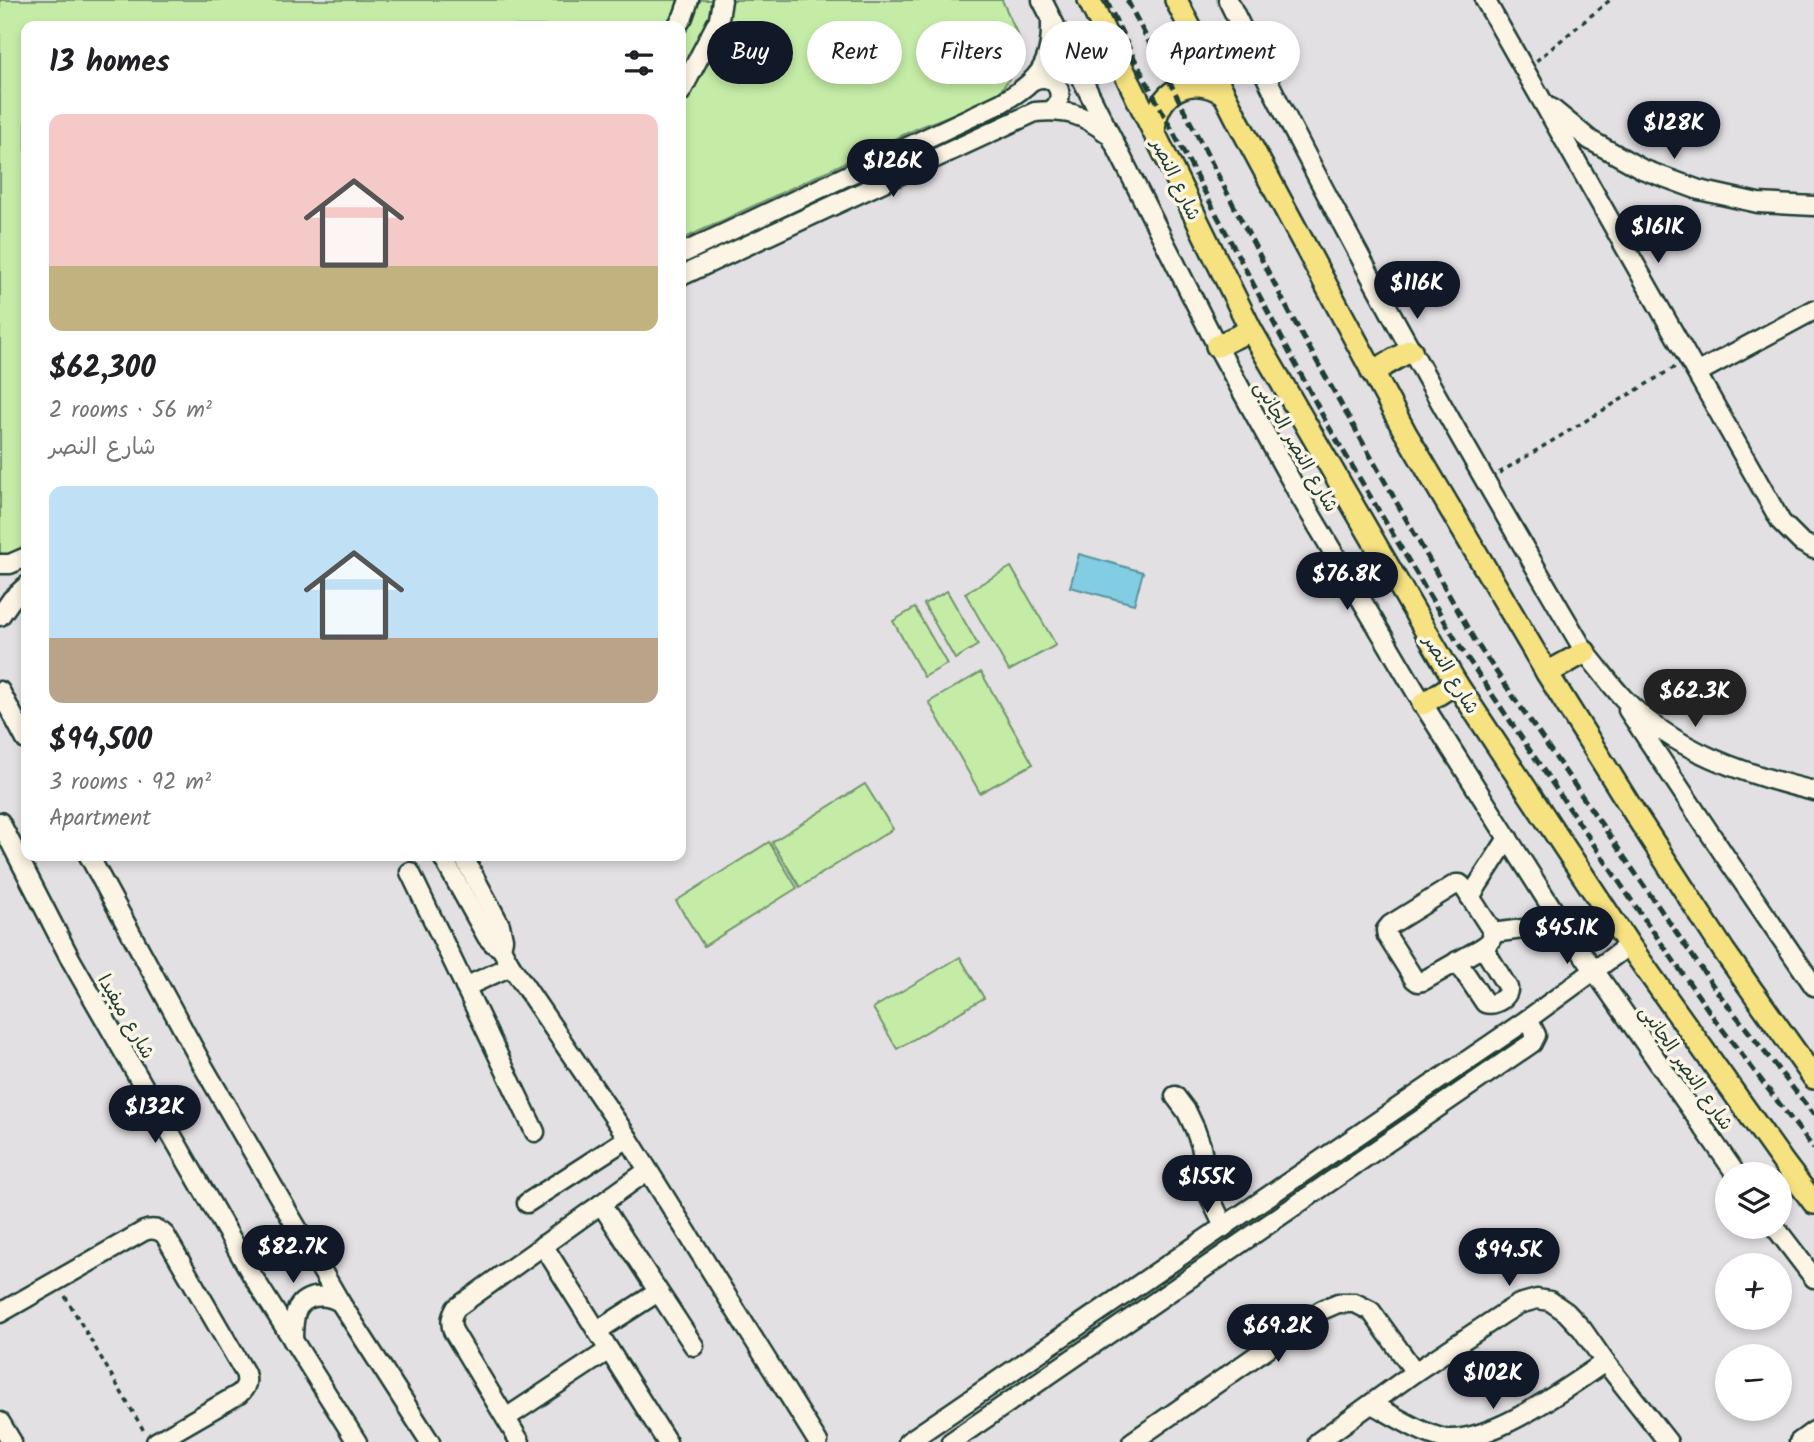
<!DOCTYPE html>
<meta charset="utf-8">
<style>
body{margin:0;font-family:Kalam,"Playpen Sans Arabic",sans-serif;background:#f2f2f2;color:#202124;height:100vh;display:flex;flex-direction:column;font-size:26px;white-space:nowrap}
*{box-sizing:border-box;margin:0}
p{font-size:23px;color:#757577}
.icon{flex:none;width:38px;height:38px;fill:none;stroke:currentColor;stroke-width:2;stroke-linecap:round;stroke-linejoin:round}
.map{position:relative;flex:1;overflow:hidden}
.details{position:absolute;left:21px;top:21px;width:665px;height:840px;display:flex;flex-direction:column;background:#fff;border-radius:14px;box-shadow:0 4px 10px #0003}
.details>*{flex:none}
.hud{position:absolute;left:707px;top:21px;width:665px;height:63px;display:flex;gap:14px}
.controls{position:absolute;left:1715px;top:1162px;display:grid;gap:14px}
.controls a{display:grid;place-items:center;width:77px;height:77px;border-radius:50%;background:#fff;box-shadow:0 4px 10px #0003;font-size:35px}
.price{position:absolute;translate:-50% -60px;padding:0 16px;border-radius:24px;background:#111827;color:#fff;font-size:23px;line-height:46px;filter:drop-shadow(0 2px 4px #0008)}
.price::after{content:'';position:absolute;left:50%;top:42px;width:21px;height:16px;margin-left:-10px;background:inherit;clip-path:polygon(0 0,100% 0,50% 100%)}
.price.selected{background:#222;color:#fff}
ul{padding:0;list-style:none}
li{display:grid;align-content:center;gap:14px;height:371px;padding:0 28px}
li span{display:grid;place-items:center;height:217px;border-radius:14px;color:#555}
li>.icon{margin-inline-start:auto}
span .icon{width:126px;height:126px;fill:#fffc;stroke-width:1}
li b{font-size:30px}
h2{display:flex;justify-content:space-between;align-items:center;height:84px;padding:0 28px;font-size:30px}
.chip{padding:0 24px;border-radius:32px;background:#fff;box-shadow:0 4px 10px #0003;font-size:24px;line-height:63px}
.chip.selected{background:#111827;color:#fff}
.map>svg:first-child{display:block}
</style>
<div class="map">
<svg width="1814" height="1442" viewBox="0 0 1814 1442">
<rect width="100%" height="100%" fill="#e3e0e3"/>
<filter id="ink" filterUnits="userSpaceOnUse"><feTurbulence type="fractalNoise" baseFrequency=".0143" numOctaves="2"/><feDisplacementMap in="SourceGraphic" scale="14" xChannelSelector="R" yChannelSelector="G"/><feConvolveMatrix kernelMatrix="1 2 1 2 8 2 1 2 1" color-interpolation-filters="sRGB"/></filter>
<g filter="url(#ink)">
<g fill="#c5eca7" stroke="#72946e" stroke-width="2">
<path d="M0,0H1002L1019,38L1017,59L1009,79L996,97L918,128L681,240V26H26V548L14,554L0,557Z"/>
<path d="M1011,567L1056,645L1009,671L965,593Z"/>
<path d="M947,591L978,645L955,659L924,604Z"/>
<path d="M915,608L947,664L924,677L893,621Z"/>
<path d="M981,672L1033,764L980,793L929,702Z"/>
<path d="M865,784L893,829L800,887L772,842Z"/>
<path d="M769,842L797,888L704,946L676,901Z"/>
<path d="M960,957L984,998L897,1049L873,1008Z"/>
</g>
<path fill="#82cde3" stroke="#5a939d" stroke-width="2" d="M1079,554L1143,572L1134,604L1070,587Z"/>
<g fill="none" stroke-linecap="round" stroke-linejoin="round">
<defs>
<g id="minor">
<path d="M1042,0L1217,346L1298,493L1423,704L1562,924L1736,1174"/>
<path d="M1228,0C1336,223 1459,438 1585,652C1598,667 1609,683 1623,698C1674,751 1744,774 1814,791"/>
<path d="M1485,0L1781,522L1801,542L1814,549"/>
<path d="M677,26L683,17L689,0"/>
<path d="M1034,80C1055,71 1069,96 1052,110"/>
<path d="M681,92L719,19L722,0"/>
<path d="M1551,108L1590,140L1642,169L1699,190L1758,203L1814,206"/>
<path d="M681,254L1001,103C1037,82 1052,66 1051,23"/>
<path d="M681,276L1035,112C1066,109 1083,114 1107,133"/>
<path d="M1697,373L1814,310"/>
<path d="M0,564H10L26,557"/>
<path d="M0,616L12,599L26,586"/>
<path d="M0,691L26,740"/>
<path d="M1628,710L1725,856L1814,986"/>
<path d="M0,822L71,960L252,1275L357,1442"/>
<path d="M89,856L203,1066L340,1302L430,1442"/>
<path d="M442,856L487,937L494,944L501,948L511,966L628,1138L818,1442"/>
<path d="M463,856L500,925L503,939L501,948"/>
<path d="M410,872L535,1132"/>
<path d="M1456,884H1460L1465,889L1491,929C1495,938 1490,942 1483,947L1423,981L1418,982L1414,979L1387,936L1386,930L1390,925Z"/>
<path d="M1470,897L1508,838"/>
<path d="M1492,933L1562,924"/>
<path d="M1457,961L1485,1003C1494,1006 1509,998 1508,988L1483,947"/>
<path d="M465,987L511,966"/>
<path d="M1175,1096L1187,1112L1195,1129L1201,1146L1210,1197L1224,1227"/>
<path d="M527,1203L628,1138"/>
<path d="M601,1204L694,1346"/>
<path d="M1775,1227L1814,1278"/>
<path d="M543,1245L667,1442"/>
<path d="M0,1313L144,1231C152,1228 159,1229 165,1235L245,1373C248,1382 246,1388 239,1394L156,1442"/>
<path d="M597,1331L658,1292"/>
<path d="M293,1341C293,1331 293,1321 296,1312C303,1294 325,1293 340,1302"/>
<path d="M1372,1404C1394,1416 1422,1434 1446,1439C1494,1442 1566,1388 1605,1362"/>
<path d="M506,1418L609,1350"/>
<path d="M0,1422L12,1442"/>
<path d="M520,1442L453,1331C450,1322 451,1317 456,1308L647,1171"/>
<path d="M908,1442L1528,1019L1629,945"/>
<path d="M951,1442L1532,1043L1536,1035L1528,1019"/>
<path d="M1132,1442L1322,1310L1338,1303H1355L1371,1311L1415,1372"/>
<path d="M1318,1442L1415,1372L1504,1313L1519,1304L1537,1299L1550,1301L1566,1312L1582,1329L1605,1362L1668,1442"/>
<path d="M1799,1442L1814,1431"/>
</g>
<g id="major">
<path d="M1089,0L1251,330L1456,683L1629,945L1783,1162L1814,1203"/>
<path d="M1176,0L1239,123L1405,432L1547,673L1637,817L1724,951L1814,1078"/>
<path d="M1154,132C1155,92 1190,72 1224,94"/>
<path d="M1217,346L1251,330"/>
<path d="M1372,372L1411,350"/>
<path d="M1547,673L1585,652"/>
<path d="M1423,704L1456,683"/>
</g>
</defs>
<use href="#minor" stroke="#1f3d34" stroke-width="23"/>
<use href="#major" stroke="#1f3d34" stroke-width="26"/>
<g stroke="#1f3d34" stroke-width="3.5" stroke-dasharray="5 5" stroke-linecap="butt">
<path d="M1536,61L1610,0"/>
<path d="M1499,473L1675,367"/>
<path d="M65,1296L144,1431"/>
</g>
<use href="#minor" stroke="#fcf5e5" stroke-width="18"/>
<use href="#major" stroke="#f7e281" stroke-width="21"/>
<g stroke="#1f3d34" stroke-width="5" stroke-dasharray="10 5" stroke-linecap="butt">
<path d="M1106,0L1134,58L1326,422L1460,647L1636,907L1716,1021L1814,1149"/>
<path d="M1127,0L1289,312L1475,641L1716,990L1814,1115"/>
</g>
</g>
</g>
<g text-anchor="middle" stroke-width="7" stroke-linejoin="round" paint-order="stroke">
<g font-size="19" fill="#1f3d34" stroke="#fcf5e5">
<text transform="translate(1177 179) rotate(64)" y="7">شارع النصر</text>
<text transform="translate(1297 446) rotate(60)" y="7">شارع النصر الجانبى</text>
<text transform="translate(1452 674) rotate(59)" y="7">شارع النصر</text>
<text transform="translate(127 1016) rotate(60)" y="7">شارع ميفيدا</text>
<text transform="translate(1687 1067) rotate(55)" y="7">شارع النصر الجانبى</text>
</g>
</g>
</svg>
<div class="controls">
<a><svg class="icon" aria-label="layers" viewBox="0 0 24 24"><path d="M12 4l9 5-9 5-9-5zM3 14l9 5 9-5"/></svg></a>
<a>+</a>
<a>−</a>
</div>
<b class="price" style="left:1674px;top:161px">$128K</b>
<b class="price" style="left:893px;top:199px">$126K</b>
<b class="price" style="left:1658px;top:265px">$161K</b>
<b class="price" style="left:1417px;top:321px">$116K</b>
<b class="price" style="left:1347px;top:612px">$76.8K</b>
<b class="price selected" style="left:1695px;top:729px">$62.3K</b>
<b class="price" style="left:1567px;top:966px">$45.1K</b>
<b class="price" style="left:155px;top:1145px">$132K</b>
<b class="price" style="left:1207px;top:1215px">$155K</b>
<b class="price" style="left:293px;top:1285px">$82.7K</b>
<b class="price" style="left:1509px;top:1288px">$94.5K</b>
<b class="price" style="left:1278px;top:1364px">$69.2K</b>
<b class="price" style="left:1493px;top:1411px">$102K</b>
<div class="hud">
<a class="chip selected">Buy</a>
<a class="chip">Rent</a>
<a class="chip">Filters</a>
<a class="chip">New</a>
<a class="chip">Apartment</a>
</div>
<section class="details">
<h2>13 homes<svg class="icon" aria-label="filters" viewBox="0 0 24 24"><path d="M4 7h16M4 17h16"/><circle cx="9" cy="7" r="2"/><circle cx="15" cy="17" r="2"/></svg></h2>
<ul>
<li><span style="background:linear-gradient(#f6c9c9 70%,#c2b280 0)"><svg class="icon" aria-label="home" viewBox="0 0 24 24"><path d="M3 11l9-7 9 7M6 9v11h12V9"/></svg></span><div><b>$62,300</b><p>2 rooms · 56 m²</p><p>شارع النصر</p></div></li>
<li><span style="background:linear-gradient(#bfe0f5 70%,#b9a48a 0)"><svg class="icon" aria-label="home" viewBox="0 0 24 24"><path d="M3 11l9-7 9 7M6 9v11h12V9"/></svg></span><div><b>$94,500</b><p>3 rooms · 92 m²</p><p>Apartment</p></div></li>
</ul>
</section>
</div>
